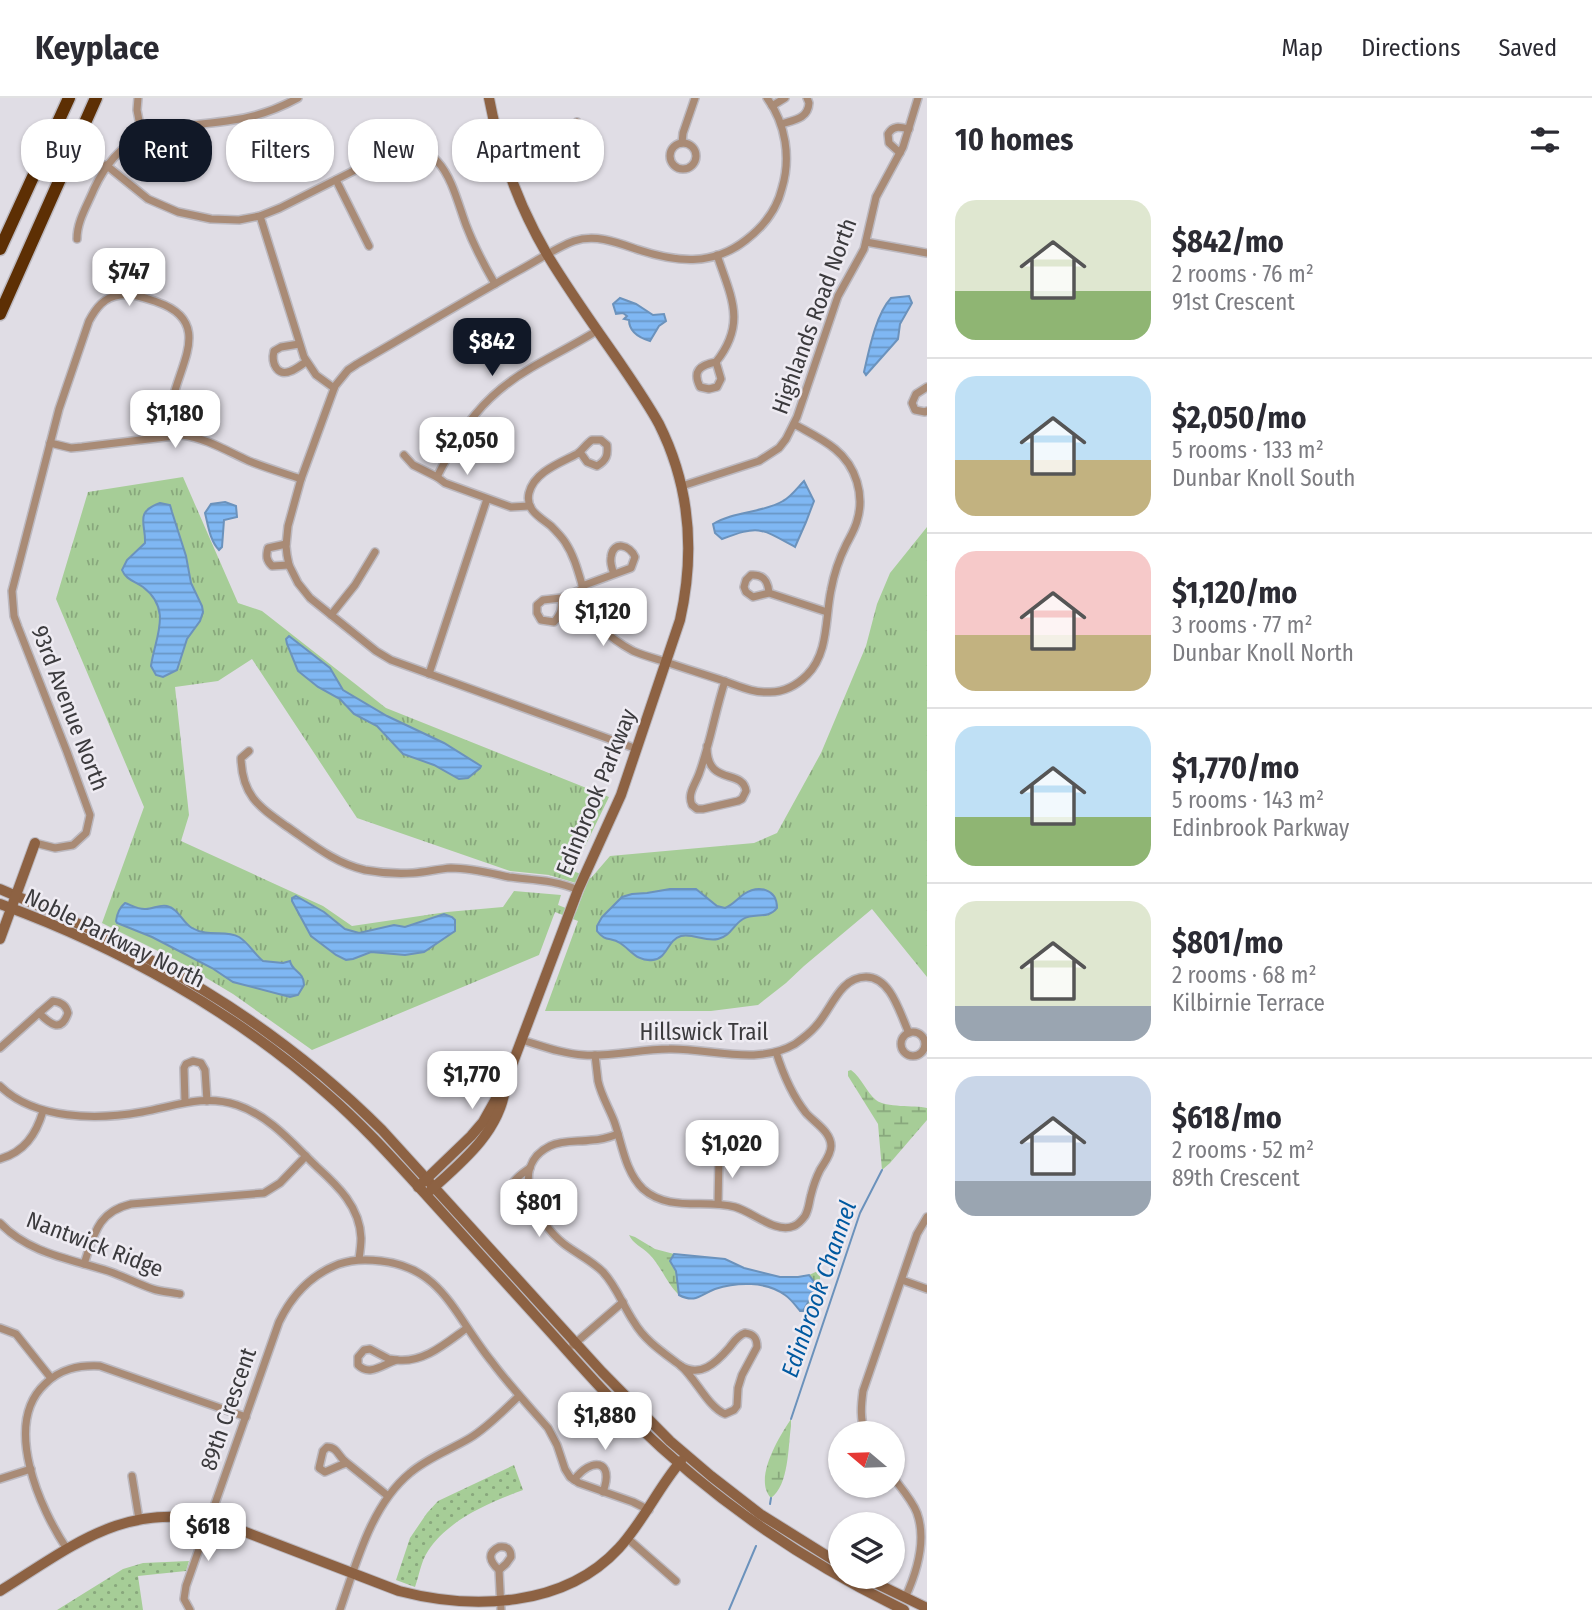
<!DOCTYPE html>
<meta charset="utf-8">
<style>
body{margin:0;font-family:"Fira Sans Condensed",sans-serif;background:#f2f2f3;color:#2b2b33;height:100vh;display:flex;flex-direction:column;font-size:26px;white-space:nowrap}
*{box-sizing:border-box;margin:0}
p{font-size:23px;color:#7c7c81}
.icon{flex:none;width:38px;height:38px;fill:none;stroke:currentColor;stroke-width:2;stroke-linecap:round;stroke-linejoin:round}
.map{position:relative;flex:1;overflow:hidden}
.sheet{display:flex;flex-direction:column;background:#fff;width:665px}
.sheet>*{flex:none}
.hud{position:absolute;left:21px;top:21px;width:665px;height:63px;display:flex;gap:14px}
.needle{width:46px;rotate:289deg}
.buttons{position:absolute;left:828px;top:1323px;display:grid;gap:14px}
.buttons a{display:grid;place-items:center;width:77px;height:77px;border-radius:50%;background:#fff;box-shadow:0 2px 5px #0004;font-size:35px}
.price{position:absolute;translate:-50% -60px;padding:0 16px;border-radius:14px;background:#fff;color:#222;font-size:23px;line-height:46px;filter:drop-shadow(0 2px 4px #0008)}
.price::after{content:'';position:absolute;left:50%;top:42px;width:21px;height:16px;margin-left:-10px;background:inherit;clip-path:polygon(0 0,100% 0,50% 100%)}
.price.active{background:#111827;color:#fff}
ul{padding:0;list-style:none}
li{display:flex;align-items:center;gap:21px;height:175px;padding:0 28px}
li+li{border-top:2px solid #e1e1e2}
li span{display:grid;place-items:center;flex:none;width:196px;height:140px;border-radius:21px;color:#555}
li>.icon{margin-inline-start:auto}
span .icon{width:84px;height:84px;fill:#fffc;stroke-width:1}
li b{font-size:30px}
h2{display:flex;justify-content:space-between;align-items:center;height:84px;padding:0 28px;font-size:30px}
.chip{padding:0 24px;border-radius:28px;background:#fff;box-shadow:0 2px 5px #0004;font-size:24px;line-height:63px}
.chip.active{background:#111827;color:#fff}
header{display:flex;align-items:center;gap:42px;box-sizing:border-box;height:98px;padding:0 35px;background:#fff;border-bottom:2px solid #e1e1e2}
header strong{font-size:33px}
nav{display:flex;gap:38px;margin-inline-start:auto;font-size:24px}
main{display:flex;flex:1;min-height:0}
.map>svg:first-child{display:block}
</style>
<header>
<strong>Keyplace</strong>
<nav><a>Map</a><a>Directions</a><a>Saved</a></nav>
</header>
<main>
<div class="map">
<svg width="927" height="1512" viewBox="0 0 927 1512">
<defs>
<pattern id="grass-tufts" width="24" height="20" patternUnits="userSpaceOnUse" patternTransform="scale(1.75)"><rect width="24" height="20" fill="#a6cd97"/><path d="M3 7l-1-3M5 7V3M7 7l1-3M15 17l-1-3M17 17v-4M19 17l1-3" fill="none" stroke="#88a77c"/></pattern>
<pattern id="wetland-marsh" width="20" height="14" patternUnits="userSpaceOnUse" patternTransform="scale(1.75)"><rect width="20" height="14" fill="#a6cd97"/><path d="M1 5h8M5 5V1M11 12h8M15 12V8" fill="none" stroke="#88a77c"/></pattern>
<pattern id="park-dots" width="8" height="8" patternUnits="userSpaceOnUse" patternTransform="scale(1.75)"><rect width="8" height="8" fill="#a6cd97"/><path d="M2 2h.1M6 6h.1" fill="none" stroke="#88a77c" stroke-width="1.8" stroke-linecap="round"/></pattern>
<pattern id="water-rules" width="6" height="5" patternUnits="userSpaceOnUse" patternTransform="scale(1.75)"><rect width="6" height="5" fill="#7fb7f3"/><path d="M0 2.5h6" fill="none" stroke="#6996c6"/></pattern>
</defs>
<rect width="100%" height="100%" fill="#e0dde5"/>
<path fill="url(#grass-tufts)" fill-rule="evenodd" d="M183,379L238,505L262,513L386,610L609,699L573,773L591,780L610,758L754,745L777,735L821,655L866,548L877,506L890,475L927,429V879L872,811L804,868L786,885L758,907L711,913H545L578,823L555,814L539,857L312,952L233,896L178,863L102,825L144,709L56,501L88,394ZM252,561L357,720L510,773L549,777L586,788L576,814L558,807L561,797L514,793L503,809L447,814L352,828L323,808L181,743L189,717L175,589L218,583Z"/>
<g fill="url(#wetland-marsh)">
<path d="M851,972C862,980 866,994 876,1002C886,1010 914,1007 927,1010V1022L890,1065L882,1072L878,1026L848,978V973Z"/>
<path d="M629,1137L635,1139L655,1151L674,1156L670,1163L676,1173L679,1197C667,1186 661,1168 649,1156C642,1149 633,1146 629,1137Z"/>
<path d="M820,1172C821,1187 818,1203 807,1214L803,1213L814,1194L815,1185L809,1177Z"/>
<path d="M791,1321V1328C788,1349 789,1387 771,1400C753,1381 779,1339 791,1321Z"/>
</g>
<g fill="url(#park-dots)">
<path d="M514,1367L523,1392C489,1405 449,1421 428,1453C421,1463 419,1478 415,1489L396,1482L410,1440L427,1415L438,1403Z"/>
<path d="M189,1463L186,1473L138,1478L143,1512H57L123,1471L143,1465Z"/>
</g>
<g fill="url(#water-rules)" stroke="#6b92bc" stroke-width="2">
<path d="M909,198L912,205L900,226L898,241L866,277L864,274C869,252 876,216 891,200Z"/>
<path d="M620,200L636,206L653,217L664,216L666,223L659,228L650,243C640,240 629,234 629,222L624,221L627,218L623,215L616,216L613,206Z"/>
<path d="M804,383L814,403L806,424L795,449C761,430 759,427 722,441L715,435L713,426C734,413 763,415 783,403C791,399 798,389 804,383Z"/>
<path d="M225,404L236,408L237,419L224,422L222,449L219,452C210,443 208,427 205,415L211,406Z"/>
<path d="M160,405L170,407L172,414L186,458L191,485L202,508L203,514L200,523L187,541L177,572L163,579L156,577L151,568C155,539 173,512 143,489C135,483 126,482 122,472L127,462L145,445C146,426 134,414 160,405Z"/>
<path d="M289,538L330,570L343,592L387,618L444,645L481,668L480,670L468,680L459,681L434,667L403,656L377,628L354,616L340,601L318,589L298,573L287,546L286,541Z"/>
<path d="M670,791H696L717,808L725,810C733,807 737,801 744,796C758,787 777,790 777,810C768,822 754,814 743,821C733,827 731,838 718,841C705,844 693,835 681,838C667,842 668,860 653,862C637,864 631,852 620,845C611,839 605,844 597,833V828L602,819L622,799L632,796L647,795Z"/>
<path d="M296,798L324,814L345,831L359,835L394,827L405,829L444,816L452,819L455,822V833L424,854L405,857L371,854L353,861L346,862L336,857L311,838L292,803V800Z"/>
<path d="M125,805C131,807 139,812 146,811C153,811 160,806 167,808C179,811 182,824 192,830C209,840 225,831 239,839C249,845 254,856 263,863L283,865L290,863C292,874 304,873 304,887L298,897L290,899L233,884L212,870L152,839L117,825L116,823C117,815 119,810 125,805Z"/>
<path d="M674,1156L725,1161L744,1170L780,1179H798L809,1177L815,1185L814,1194L803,1213H800C796,1208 791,1201 785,1197C766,1183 737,1184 715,1191C701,1196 696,1206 679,1197L676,1173L670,1163Z"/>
</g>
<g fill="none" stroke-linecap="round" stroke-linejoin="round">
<g stroke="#6b92bc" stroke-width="2">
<path d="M791,1321L860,1115L882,1072"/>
<path d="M770,1406L771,1400"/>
<path d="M729,1512L756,1448"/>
</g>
<defs>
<g id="street">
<path d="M138,0L137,12L142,38"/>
<path d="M772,8L785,0"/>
<path d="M781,26C794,22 808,21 809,5L807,0"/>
<path d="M682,45L683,35L695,0"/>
<circle cx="683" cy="58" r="13"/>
<path d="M900,55L889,45L888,36C893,27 900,29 909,31"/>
<path d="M106,67L148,101L178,114L211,121L239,122L260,118L280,110L387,56C443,35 452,89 466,127C474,148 484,167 495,186"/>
<path d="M509,71C543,57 553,54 577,24"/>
<path d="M336,82L369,148"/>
<path d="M260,118L304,259L316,277L334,290"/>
<path d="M77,141C77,123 87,108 94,91C126,23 169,32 233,22C255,19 278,11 298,0"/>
<path d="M866,144L927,155"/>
<path d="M299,246L281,249L274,253C271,265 277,279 291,273C296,271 301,267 306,264"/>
<path d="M716,264L721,281L717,289L709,291L700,289C692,273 700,267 716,264C747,225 731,199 717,157"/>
<path d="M927,289L916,296L912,305L915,312L925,314L927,313"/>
<path d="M50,345L71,350L82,349L182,337C206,340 227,353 249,363C266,370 284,375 301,381"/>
<path d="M580,354L587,364L597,368C607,362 608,357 607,347L601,342H592C586,346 582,353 577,356C560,365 534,374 529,395C525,412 540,419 551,428C556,433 561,438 565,444C583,471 581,506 603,531C611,540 622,547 633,553C642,557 653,560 663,563C683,570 703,576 724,583C739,588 753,595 770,594C784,594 797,587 807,577C829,555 825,520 831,492C834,476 839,461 846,447C850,439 855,431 857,423C865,397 856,368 835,351C823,341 808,334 794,326"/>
<path d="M404,357L413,367L437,379L445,385L511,409L530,408"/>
<path d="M437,379C462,329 483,298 531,270C553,257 576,246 598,232"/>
<path d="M682,388L759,363L779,350L786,341L797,319L838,198L864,151L876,99L903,49L918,0"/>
<path d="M286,446L268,450C266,458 266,462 272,468L289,467"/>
<path d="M582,488L631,470L635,459C630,447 613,442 611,459C610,465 612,471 614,476"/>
<path d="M769,495C768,483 764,476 751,477L746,482L744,489L746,494L753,499L769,495L827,514"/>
<path d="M561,500C563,510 561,516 554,524L541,522L537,515V507L543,502L561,500L583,491"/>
<path d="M331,517L355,487L375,454"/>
<path d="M429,576L487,401"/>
<path d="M707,648C706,689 743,670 746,693L742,701L738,703L703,711H697L692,707C687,696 695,687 699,676C710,646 715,614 725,583"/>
<path d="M637,651L391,562L376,553L310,500L298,485L289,467L287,457L286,448L288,428L301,381L335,288L348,272L357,266C411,235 464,203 518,173C535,164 557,149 574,143C595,136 616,144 636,151C675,164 712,169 746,142C763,129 777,111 782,90C791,60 786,26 767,0"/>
<path d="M249,653L241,660C242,697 258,708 286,728C311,745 334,765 365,772C381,775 397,776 413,775C426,774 438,771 451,770C471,770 490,775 509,779C533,782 556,782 578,792"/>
<path d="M35,745L55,750L73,747L86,735L90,717L67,654L18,529L14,518L12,493L59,311L89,223C96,210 104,199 120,197C133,195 145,200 157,204C212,223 181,264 173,300C170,313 170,325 171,338"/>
<path d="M53,903C61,904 66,907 68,915C61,936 49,925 39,915Z"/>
<circle cx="913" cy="946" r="12"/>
<path d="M522,942C542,948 563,956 584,957C610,959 641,951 669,951C710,950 757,968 795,946C802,941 809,936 815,929C831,913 839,879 866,879C891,879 900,916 909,935"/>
<path d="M0,950L39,915"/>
<path d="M595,957C596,966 597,975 598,983C601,997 609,1010 614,1023C622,1045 625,1074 643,1091C669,1114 704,1101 735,1109C753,1114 776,1136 794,1128C799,1126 802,1122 805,1118C809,1111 809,1104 811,1097C813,1089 816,1080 820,1072C824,1065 831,1057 831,1048C831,1034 815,1025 806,1015C791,996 783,976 776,954"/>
<path d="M0,988C35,1022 97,1022 142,1014C176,1008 203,996 237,1007C270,1018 293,1046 317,1069C338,1088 360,1109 361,1140C361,1147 360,1154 359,1161"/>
<path d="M185,1004L184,970L186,966L193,963L201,965L205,972L207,1003"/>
<path d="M618,1036C610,1039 601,1042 592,1042C578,1044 563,1042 550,1048C507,1069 537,1125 564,1146C577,1156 591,1162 603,1174C617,1189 623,1208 634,1224C645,1243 664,1255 681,1268"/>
<path d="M0,1061C24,1054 36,1037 43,1013"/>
<path d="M530,1070C509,1084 501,1094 532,1101"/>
<path d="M718,1106L719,1059L724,1052L721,1042L712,1039C700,1047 710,1055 719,1059"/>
<path d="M0,1125C28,1155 70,1161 108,1173C123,1178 138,1186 153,1191C161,1194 171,1194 180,1196"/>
<path d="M84,1166C94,1137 97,1114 131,1106L264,1095L280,1085L306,1058"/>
<path d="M902,1182L927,1191"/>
<path d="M0,1230L16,1236L51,1280"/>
<path d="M745,1235C754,1236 757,1240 757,1249L742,1277L738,1290L737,1308L734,1312L725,1316C708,1309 696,1281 681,1268C700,1280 716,1265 729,1250C734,1244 737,1238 745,1235Z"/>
<path d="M573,1247L623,1204"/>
<path d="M370,1251L389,1261L397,1262C383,1266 370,1279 358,1267V1259L364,1252Z"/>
<path d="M397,1262C424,1265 446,1245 467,1230"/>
<path d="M865,1335C860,1321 861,1308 863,1293L917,1136L927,1119"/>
<path d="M347,1365L341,1367L325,1374L319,1370L323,1353L327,1349C338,1349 338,1359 347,1365L388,1398"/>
<path d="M132,1378L139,1421"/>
<path d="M892,1378C901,1390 912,1402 917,1415C927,1443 917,1474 905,1500"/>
<path d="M0,1381L31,1371"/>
<path d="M574,1382C591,1359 615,1361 603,1394"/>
<path d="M627,1440L676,1483"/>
<path d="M499,1449C507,1448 511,1451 511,1459L506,1466L499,1472C490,1464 486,1455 499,1449Z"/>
<path d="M67,1451C40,1411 2,1326 45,1286C60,1271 78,1267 100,1268L246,1319"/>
<path d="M499,1472L501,1512"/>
<path d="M190,1512L184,1501L186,1488L279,1224C292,1197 310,1177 339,1166C353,1161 366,1161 381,1163C426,1168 444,1194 467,1229C475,1241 483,1253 492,1264C509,1287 529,1308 548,1330L557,1347L565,1371L570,1379L579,1385L633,1404L649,1412"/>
<path d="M340,1512C356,1466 371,1407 410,1375C427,1360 450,1352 470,1340C488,1329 503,1313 519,1298"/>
</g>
<g id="secondary">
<path d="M0,791C146,852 269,919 382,1032L602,1274L670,1343L711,1378L760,1416L840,1466"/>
<path d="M0,806C118,849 232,912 326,995C363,1027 395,1063 428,1099C470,1145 511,1191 553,1237C579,1266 605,1296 633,1323C712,1401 803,1463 904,1512"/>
<path d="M0,841L35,745"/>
<path d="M418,1089L471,1038L483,1024L506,983L578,792L621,697L680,522C695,455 690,388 659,326C648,306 635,287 622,268C597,232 571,196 548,158C520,110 499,54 489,0"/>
<path d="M431,1092C462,1064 499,1034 505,991"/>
<path d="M863,1479L927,1510"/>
<path d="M0,1493C77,1445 126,1402 222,1425L399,1493C472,1512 564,1510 619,1450C643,1424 658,1390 681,1363"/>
</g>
<g id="highway">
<path d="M0,151L69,0"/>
<path d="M0,216L96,0"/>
</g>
</defs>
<use href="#street" stroke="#bcb9c0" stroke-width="10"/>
<use href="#secondary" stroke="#bcb9c0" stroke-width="12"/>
<use href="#highway" stroke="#bcb9c0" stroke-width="15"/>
<use href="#street" stroke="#a98b76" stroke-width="7"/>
<use href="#secondary" stroke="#8d6243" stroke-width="10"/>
<use href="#highway" stroke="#5d2f04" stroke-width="12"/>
</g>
<g text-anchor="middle" stroke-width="5" stroke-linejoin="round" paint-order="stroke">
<g font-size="23" fill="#3b3a3d" stroke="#eeebf2">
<text transform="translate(814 218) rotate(-70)" y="8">Highlands Road North</text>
<text transform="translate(70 610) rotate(69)" y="8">93rd Avenue North</text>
<text transform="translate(596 694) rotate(-68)" y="8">Edinbrook Parkway</text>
<text transform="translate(115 840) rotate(26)" y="8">Noble Parkway North</text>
<text x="704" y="942">Hillswick Trail</text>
<text transform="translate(95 1146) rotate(21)" y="8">Nantwick Ridge</text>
<text transform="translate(228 1311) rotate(-71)" y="8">89th Crescent</text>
</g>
<g font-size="24" font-style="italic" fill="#0059a0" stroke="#eeebf2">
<text transform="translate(819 1191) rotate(-71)" y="8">Edinbrook Channel</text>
</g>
</g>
</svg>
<div class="buttons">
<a><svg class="needle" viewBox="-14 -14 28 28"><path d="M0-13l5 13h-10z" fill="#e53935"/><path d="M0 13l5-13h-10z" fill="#7c7c81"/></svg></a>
<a><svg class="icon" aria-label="layers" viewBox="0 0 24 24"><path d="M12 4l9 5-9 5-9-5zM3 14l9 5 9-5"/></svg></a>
</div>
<b class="price" style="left:129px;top:210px">$747</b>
<b class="price active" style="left:492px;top:280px">$842</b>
<b class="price" style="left:175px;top:352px">$1,180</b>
<b class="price" style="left:467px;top:379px">$2,050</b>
<b class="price" style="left:603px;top:550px">$1,120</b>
<b class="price" style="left:472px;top:1013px">$1,770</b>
<b class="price" style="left:732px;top:1082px">$1,020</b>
<b class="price" style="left:539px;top:1141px">$801</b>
<b class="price" style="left:605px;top:1354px">$1,880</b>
<b class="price" style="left:208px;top:1465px">$618</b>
<div class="hud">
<a class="chip">Buy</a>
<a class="chip active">Rent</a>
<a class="chip">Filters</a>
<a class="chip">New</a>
<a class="chip">Apartment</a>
</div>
</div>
<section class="sheet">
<h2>10 homes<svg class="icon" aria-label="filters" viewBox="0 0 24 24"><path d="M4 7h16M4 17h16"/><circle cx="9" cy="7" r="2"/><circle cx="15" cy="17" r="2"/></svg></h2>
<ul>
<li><span style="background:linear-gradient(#dfe7d0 65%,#8fb573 0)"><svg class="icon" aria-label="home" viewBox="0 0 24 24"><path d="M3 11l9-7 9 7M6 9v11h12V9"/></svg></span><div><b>$842/mo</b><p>2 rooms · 76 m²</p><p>91st Crescent</p></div></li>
<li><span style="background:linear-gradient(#bfe0f5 60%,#c2b280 0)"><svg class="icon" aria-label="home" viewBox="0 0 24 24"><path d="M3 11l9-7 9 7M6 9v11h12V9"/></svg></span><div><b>$2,050/mo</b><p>5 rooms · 133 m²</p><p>Dunbar Knoll South</p></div></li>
<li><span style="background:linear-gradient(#f6c9c9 60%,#c2b280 0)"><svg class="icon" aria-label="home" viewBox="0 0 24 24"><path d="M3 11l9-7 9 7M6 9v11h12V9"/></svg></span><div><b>$1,120/mo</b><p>3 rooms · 77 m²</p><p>Dunbar Knoll North</p></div></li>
<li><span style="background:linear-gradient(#bfe0f5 65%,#8fb573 0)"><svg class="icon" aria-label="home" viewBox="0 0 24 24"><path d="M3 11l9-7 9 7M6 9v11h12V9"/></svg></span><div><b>$1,770/mo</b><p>5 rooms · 143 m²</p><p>Edinbrook Parkway</p></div></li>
<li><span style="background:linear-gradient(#dfe7d0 75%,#9aa5b1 0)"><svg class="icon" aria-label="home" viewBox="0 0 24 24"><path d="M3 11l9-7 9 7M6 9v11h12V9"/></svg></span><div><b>$801/mo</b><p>2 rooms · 68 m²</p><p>Kilbirnie Terrace</p></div></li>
<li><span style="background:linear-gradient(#c9d6e8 75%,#9aa5b1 0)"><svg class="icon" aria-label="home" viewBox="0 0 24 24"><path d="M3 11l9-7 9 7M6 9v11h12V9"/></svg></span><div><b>$618/mo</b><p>2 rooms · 52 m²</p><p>89th Crescent</p></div></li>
</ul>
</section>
</main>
